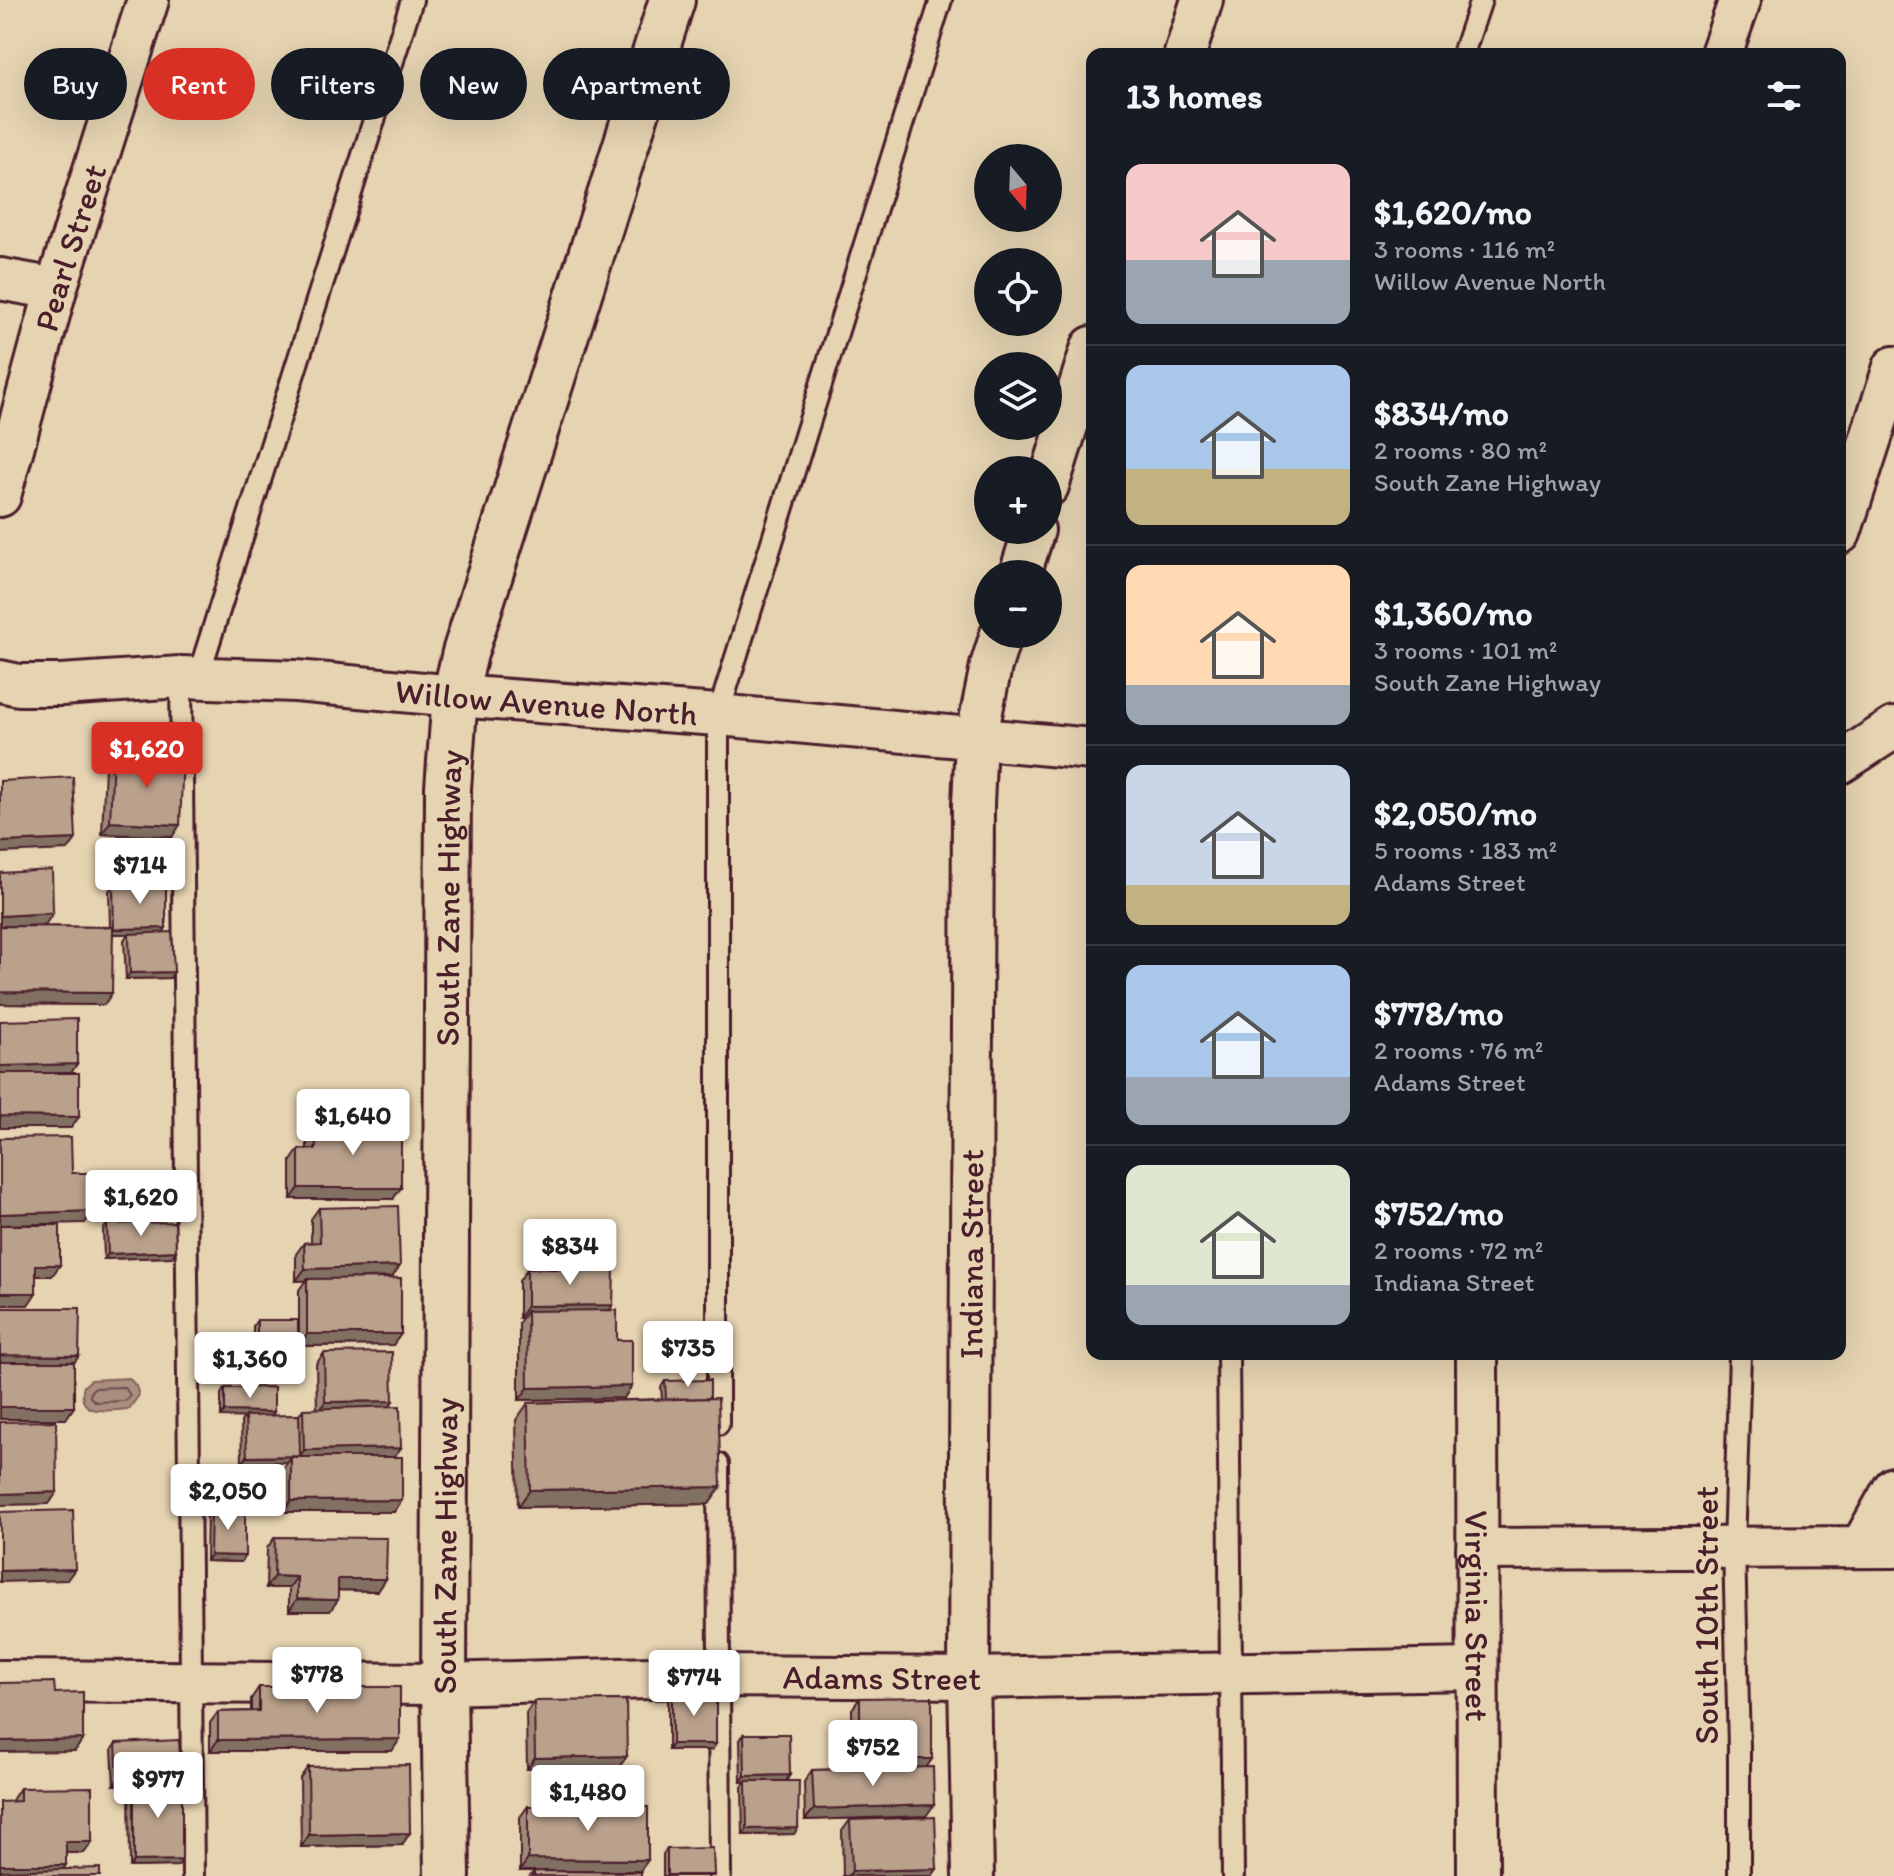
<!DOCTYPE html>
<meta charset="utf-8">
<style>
body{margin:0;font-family:Itim,sans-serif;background:#242831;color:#f1f3f6;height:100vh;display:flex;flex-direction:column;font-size:30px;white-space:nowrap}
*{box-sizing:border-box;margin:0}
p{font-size:26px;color:#9ea1a6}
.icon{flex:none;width:44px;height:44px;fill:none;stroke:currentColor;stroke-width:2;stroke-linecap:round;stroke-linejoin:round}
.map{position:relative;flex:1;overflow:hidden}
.sheet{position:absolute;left:1086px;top:48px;width:760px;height:1312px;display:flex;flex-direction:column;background:#171b24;border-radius:16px;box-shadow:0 8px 32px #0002}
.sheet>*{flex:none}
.top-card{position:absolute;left:24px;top:48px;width:760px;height:72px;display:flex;gap:16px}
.needle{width:52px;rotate:161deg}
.fabs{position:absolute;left:974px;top:144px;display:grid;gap:16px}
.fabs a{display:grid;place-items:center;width:88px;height:88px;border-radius:50%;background:#171b24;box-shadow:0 8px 32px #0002;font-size:40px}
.price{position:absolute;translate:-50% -68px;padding:0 18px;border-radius:8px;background:#fff;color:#222;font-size:26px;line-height:52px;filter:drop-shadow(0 2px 4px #0008)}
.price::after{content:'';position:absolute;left:50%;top:48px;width:24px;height:18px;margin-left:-12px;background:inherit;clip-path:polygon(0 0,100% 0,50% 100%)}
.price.selected{background:#d93025;color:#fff}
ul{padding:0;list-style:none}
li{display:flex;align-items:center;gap:24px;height:200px;padding:0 40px}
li+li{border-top:2px solid #363941}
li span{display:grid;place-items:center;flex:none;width:224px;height:160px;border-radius:16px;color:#555}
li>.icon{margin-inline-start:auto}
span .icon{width:96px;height:96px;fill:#fffc;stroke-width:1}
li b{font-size:34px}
h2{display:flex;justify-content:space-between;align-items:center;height:96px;padding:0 40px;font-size:34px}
.chip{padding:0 28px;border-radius:36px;background:#171b24;box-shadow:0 8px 32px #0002;font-size:28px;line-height:72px}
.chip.selected{background:#d93025;color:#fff}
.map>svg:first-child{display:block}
</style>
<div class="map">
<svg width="1894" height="1876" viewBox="0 0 1894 1876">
<rect width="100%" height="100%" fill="#e5d3b1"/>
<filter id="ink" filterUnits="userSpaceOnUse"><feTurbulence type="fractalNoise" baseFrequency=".0125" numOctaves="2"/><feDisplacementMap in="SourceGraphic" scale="16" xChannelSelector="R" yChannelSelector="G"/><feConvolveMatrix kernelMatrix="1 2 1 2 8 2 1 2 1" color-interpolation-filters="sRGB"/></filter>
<g filter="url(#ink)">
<path fill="#aa8e7e" stroke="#84625d" stroke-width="2" d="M129,1378L136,1386L139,1395L129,1409C109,1410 75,1418 84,1386L91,1380Z"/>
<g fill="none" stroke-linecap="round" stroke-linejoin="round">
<path stroke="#704b4c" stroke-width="2" d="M124,1387L130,1395L125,1401L96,1402L90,1397L91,1391L94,1388Z"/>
<defs>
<g id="lane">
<path d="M1463,54L1481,0"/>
<path d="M181,677L193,1876"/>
<path d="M198,677L412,0"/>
<path d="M1228,1354L1233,1876"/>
<path d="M718,1424V715L941,0"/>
<path d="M718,1464L720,1876"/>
<path d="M1739,1876V1748L1734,1548L1740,1354"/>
</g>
<g id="street">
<path d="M1185,54L1202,0"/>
<path d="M1721,54L1740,0"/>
<path d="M0,279L56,289"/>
<path d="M1048,486L1092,347"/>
<path id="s1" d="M0,496L56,289L148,0"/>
<path d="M1840,533L1894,367"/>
<path d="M1020,574L1034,530"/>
<path id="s2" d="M0,681L19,685H61L181,677L296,681L455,696L718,715L1092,749"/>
<path d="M1840,763L1894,728"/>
<path id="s3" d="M1477,1354L1478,1876"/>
<path d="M1861,1547L1894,1488"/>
<path d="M1477,1549L1894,1547"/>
<path id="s4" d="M0,1681L444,1684L718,1676L969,1678L1477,1669"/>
<path id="s5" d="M973,1876L969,1678L973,804L976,740L991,666L1001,634"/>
</g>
<g id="secondary">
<path id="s6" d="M447,1876L444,1684L448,788L455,696L465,653L672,0"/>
</g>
</defs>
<use href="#lane" stroke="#4a1f2b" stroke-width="26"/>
<use href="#street" stroke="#4a1f2b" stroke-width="46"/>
<use href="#secondary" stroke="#4a1f2b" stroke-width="50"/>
<use href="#lane" stroke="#e5d3b1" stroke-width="20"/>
<use href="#street" stroke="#e5d3b1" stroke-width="40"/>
<use href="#secondary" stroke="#e5d3b1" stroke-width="44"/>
</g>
<g fill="#a08a78" stroke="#4a1f2b" stroke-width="2">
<path d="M113,755L172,837L102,834L105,766Z"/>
<path d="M0,873L45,925L19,926L110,927L109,891L113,885L166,928L163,933L174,972L170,978L126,979L124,940L128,934H113L104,1005L0,1004Z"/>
<path d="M315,1124L393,1199H291V1161L299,1149H307V1135Z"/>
<path d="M319,1208L400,1266L392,1277L363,1278L393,1345L299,1346V1290L306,1280L296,1281V1254L304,1243L311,1242V1219Z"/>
<path d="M107,1224L172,1257L104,1259L103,1230Z"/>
<path d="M527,1269L610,1310L617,1340L624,1398L519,1400V1323L522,1318H519V1281Z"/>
<path d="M257,1320L298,1345L294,1351H253V1326Z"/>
<path d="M324,1353L390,1406L395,1457L402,1500L394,1512H283V1469L288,1462L242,1463L241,1422L244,1417H221V1394L225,1388L274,1412L271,1416L299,1415L303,1409H317L316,1364Z"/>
<path d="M665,1381L710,1398L721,1487L709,1504L518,1507L516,1420L528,1403L662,1399L661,1387Z"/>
<path d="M211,1508L241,1562L206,1561L207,1513Z"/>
<path d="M275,1537L386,1579L378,1591L338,1590L330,1611H289V1588H266L267,1548Z"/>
<path d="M259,1687L392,1751H210V1723L218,1712L251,1711V1699Z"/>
<path d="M672,1692L712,1750H668V1698Z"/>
<path d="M860,1698L932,1759L926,1767V1816L805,1820L804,1782L812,1770L852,1769V1709Z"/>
<path d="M534,1701L627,1756L619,1767L527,1769L526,1713Z"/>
<path d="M744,1734L786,1781L794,1834L743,1835L742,1787L746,1781L741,1782L740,1740Z"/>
<path d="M116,1743L181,1776L178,1780V1866L130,1867L129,1787L131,1784L114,1785L112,1749Z"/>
<path d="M308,1767L402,1845L301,1847L300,1778Z"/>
<path d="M20,1788L92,1842L84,1853H66L0,1876L12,1800Z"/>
<path d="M528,1806L640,1871L641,1876H530L534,1871H520V1817Z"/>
<path d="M850,1820L932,1876H843L842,1831Z"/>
<path d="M667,1849L713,1876H663V1854Z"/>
</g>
<g fill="#827162" stroke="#4a1f2b" stroke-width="2">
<path d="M110,822L180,825L172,837L102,834Z"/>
<path d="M76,839L68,850L0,853V842Z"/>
<path d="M53,913L45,925L0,927V916Z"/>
<path d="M166,928L162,934H110L114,929Z"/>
<path d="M174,972L170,978L126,979L130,973Z"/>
<path d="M0,992L112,993L104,1005L0,1004Z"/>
<path d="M77,1064L69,1076L0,1077V1066Z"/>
<path d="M0,1116L79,1117L71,1128H0Z"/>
<path d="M299,1188H401L393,1199H291Z"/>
<path d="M93,1211L85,1223L0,1225V1214Z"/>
<path d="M176,1251L172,1257L104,1259L108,1254Z"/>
<path d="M36,1265H60L52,1276H28Z"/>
<path d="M400,1266L392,1277L296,1281L305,1269Z"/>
<path d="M0,1293H36L28,1305H0Z"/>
<path d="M613,1305L605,1317L527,1311L522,1318H519L527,1306Z"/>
<path d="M307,1334H401L393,1345L299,1346Z"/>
<path d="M257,1345H298L294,1351H253Z"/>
<path d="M0,1355L79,1356L71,1367H0Z"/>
<path d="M632,1386L624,1398L519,1400L528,1388Z"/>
<path d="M393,1401L385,1413L317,1414L325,1402Z"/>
<path d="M0,1407H74L66,1419H0Z"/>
<path d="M225,1411L274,1412L270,1418L221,1417Z"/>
<path d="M401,1448L392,1460L291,1457L288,1462L242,1463L247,1457L300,1456L304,1450Z"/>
<path d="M721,1487L709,1504L518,1507L530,1490Z"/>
<path d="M57,1492L49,1504L0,1505V1494Z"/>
<path d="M402,1500L394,1512H283L291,1501Z"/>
<path d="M210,1555L245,1556L241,1562L206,1561Z"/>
<path d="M75,1569L67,1580L0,1582V1571Z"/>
<path d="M274,1576L297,1577L289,1588H266Z"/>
<path d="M338,1579H386L378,1591L330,1590Z"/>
<path d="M297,1599L338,1600L330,1611H289Z"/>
<path d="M83,1739L75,1751L0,1752V1741Z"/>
<path d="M400,1739L392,1751H210L218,1740Z"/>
<path d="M672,1744H716L712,1750H668Z"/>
<path d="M627,1756L619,1767L527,1769L535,1758Z"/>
<path d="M860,1759H932L924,1771H852Z"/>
<path d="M790,1775L786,1781L741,1782L745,1776Z"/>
<path d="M181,1776L177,1782L134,1781L131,1784L114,1785L118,1779Z"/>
<path d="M934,1805L926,1816L805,1820L814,1809Z"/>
<path d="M798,1828L794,1834L743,1835L747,1829Z"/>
<path d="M410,1833L402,1845L301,1847L309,1835Z"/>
<path d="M66,1842H92L84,1853H58Z"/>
<path d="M528,1859L648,1860L640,1871H520Z"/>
<path d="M182,1860L178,1866L130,1867L134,1861Z"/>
<path d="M0,1865H66L58,1876H0Z"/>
<path d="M937,1869L932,1876H848L852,1871Z"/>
<path d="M667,1875H714L713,1876H667Z"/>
</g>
<g fill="#baa18c" stroke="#4a1f2b" stroke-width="2">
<path d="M113,755L183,757L180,825L110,822Z"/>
<path d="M73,777L76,839L0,842V781Z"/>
<path d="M52,870L53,913L0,916V873Z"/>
<path d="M166,884V928L114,929L113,885Z"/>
<path d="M0,926L113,927L112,993L0,992Z"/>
<path d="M172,932L174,972L130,973L129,934Z"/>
<path d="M77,1019V1064L0,1066V1021Z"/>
<path d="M0,1073H79V1117L0,1116Z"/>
<path d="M401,1122V1188H299V1149H316L315,1124Z"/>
<path d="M71,1137L72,1173H91L93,1211L0,1214V1138Z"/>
<path d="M398,1206L400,1266L305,1269L304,1243L320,1242L319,1208Z"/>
<path d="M175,1222L176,1251L108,1254L107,1224Z"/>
<path d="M0,1225H60V1265H36V1293H0Z"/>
<path d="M527,1269H614L613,1305L527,1306Z"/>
<path d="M401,1278V1334H307V1279Z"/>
<path d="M0,1308H80L79,1356L0,1355Z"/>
<path d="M617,1310V1340H632V1386L528,1388L527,1311Z"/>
<rect x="257" y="1320" width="41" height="25"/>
<path d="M392,1352L393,1401L325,1402L324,1353Z"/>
<rect x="0" y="1362" width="74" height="45"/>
<path d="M710,1380V1398L666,1399L665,1381Z"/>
<path d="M274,1387V1412L225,1411V1388Z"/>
<path d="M718,1398L721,1487L530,1490L528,1403Z"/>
<path d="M400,1406L401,1448L304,1450L303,1409Z"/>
<path d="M299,1415L300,1456L247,1457L245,1416Z"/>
<path d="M56,1421L57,1492L0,1494V1422Z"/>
<path d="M291,1457H402V1500L291,1501Z"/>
<path d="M211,1508H245V1556L210,1555Z"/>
<path d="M73,1510L75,1569L0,1571V1512Z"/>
<path d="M275,1537L387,1538L386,1579H338V1600L297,1599V1577L274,1576Z"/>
<path d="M54,1682L55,1693L83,1692V1739L0,1741V1683Z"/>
<path d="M259,1687H400V1739L218,1740V1712L259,1711Z"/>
<rect x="672" y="1692" width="44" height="52"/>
<path d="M932,1697V1759H860V1698Z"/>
<path d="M626,1700L627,1756L535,1758L534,1701Z"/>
<path d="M744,1734H789L790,1775L745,1776Z"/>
<path d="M179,1740L181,1776L118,1779L116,1743Z"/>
<path d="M409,1765L410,1833L309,1835L308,1767Z"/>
<path d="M933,1767L934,1805L814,1809L812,1770Z"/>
<path d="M182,1780V1860L134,1861V1781Z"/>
<path d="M746,1781H799L798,1828L747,1829Z"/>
<path d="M92,1787V1842H66V1865H0V1802L20,1801V1788Z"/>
<path d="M528,1806L648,1807V1860L528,1859Z"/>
<path d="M935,1817L937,1869L852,1871L850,1820Z"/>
<path d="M713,1848L714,1875H667V1849Z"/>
<path d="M100,1868V1876H0V1871Z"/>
<path d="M534,1871L641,1872V1876H534Z"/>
</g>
</g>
<g text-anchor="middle" stroke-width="6" stroke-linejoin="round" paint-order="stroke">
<g font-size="34" fill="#4a1f2b" stroke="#e5d3b1">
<text dy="12" stroke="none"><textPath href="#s1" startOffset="258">Pearl Street</textPath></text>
<text dy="12" stroke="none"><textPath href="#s2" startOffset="548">Willow Avenue North</textPath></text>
<text dy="12" stroke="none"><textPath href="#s6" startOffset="978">South Zane Highway</textPath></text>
<text dy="12" stroke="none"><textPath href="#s5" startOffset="622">Indiana Street</textPath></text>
<text dy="12" stroke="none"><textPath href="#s6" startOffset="330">South Zane Highway</textPath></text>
<text dy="12" stroke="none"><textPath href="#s3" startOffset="262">Virginia Street</textPath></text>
<text transform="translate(1706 1615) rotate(-90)" y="12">South 10th Street</text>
<text dy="12" stroke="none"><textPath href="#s4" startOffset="882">Adams Street</textPath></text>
</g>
</g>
</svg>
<div class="fabs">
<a><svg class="needle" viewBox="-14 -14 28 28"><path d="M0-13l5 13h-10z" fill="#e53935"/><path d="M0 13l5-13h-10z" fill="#9ea1a6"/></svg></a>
<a><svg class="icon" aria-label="locate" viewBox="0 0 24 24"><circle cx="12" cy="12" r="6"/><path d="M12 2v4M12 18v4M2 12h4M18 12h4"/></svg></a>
<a><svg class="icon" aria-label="layers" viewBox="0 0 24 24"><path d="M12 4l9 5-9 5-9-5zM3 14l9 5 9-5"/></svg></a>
<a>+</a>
<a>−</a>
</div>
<b class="price selected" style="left:147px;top:790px">$1,620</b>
<b class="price" style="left:140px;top:906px">$714</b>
<b class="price" style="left:353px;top:1157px">$1,640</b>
<b class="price" style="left:141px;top:1238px">$1,620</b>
<b class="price" style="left:570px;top:1287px">$834</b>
<b class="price" style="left:688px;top:1389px">$735</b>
<b class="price" style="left:250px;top:1400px">$1,360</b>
<b class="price" style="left:228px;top:1532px">$2,050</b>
<b class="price" style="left:317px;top:1715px">$778</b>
<b class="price" style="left:694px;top:1718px">$774</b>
<b class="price" style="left:873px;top:1788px">$752</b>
<b class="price" style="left:158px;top:1820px">$977</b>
<b class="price" style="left:588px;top:1833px">$1,480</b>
<div class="top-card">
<a class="chip">Buy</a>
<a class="chip selected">Rent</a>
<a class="chip">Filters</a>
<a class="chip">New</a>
<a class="chip">Apartment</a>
</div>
<section class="sheet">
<h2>13 homes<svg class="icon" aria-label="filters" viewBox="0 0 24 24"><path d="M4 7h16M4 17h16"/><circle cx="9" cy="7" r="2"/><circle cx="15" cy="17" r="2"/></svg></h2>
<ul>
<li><span style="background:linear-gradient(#f6c9c9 60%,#9aa5b1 0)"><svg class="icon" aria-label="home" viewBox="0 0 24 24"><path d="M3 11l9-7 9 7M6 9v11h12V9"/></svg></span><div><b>$1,620/mo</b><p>3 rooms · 116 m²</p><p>Willow Avenue North</p></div></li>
<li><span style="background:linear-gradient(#a9c7e8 65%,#c2b280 0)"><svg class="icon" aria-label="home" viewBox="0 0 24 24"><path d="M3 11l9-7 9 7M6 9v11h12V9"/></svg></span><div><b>$834/mo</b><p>2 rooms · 80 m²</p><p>South Zane Highway</p></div></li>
<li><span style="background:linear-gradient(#ffd9b3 75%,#9aa5b1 0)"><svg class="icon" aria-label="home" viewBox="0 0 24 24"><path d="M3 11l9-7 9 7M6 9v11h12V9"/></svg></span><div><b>$1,360/mo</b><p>3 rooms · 101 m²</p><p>South Zane Highway</p></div></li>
<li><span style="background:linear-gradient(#c9d6e8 75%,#c2b280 0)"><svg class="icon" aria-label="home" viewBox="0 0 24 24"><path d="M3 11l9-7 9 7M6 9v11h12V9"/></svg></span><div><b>$2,050/mo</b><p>5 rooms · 183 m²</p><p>Adams Street</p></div></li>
<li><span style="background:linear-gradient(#a9c7e8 70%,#9aa5b1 0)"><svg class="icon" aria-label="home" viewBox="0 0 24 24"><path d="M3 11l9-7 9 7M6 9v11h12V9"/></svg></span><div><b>$778/mo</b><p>2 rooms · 76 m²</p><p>Adams Street</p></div></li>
<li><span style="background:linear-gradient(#dfe7d0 75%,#9aa5b1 0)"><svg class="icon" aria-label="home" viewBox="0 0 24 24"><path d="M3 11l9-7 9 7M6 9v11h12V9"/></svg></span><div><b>$752/mo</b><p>2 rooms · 72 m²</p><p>Indiana Street</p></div></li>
</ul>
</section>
</div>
